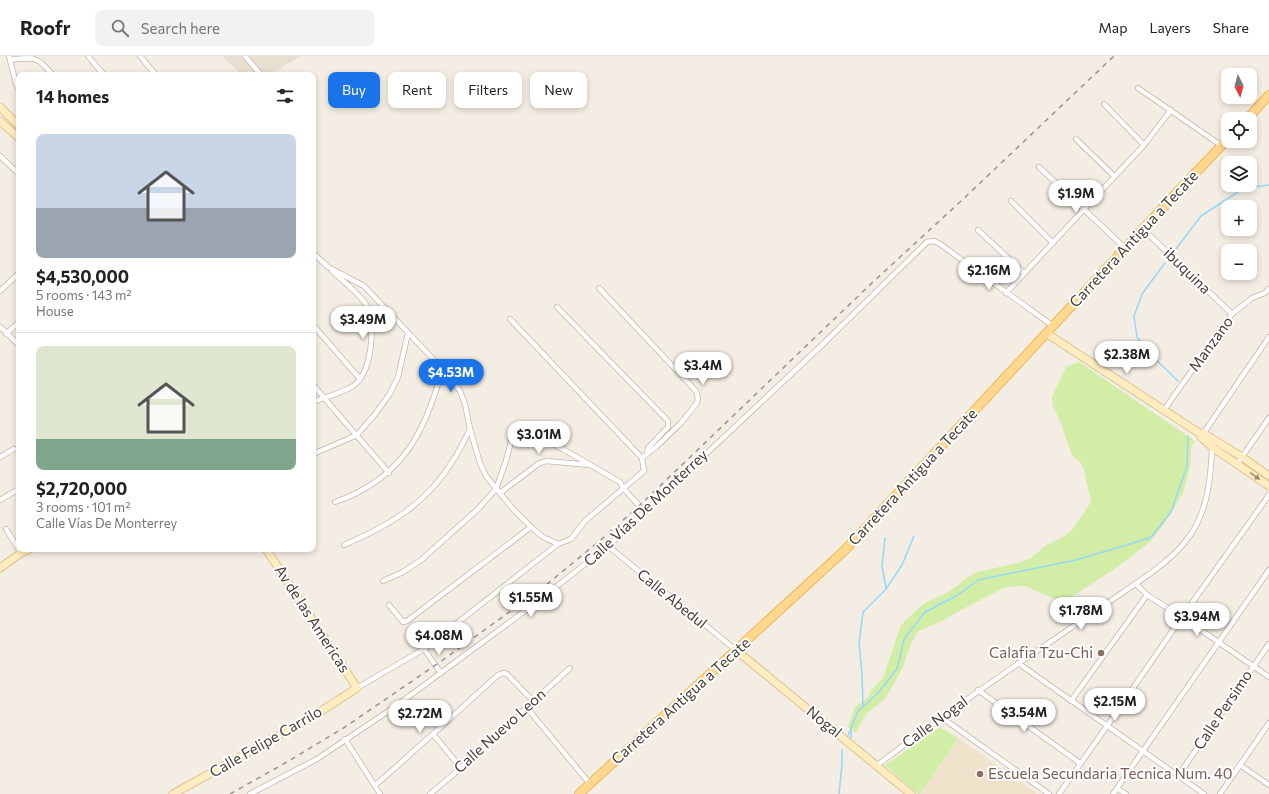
<!DOCTYPE html>
<meta charset="utf-8">
<style>
body{margin:0;font-family:Commissioner,sans-serif;background:#f2f2f2;color:#222;height:100vh;display:flex;flex-direction:column;font-size:15px;white-space:nowrap}
*{box-sizing:border-box;margin:0}
p{font-size:13px;color:#767676}
.icon{flex:none;width:22px;height:22px;fill:none;stroke:currentColor;stroke-width:2;stroke-linecap:round;stroke-linejoin:round}
.map{position:relative;flex:1;overflow:hidden}
.details{position:absolute;left:16px;top:16px;width:300px;height:480px;display:flex;flex-direction:column;background:#fff;border-radius:8px;box-shadow:0 2px 6px #0003}
.details>*{flex:none}
.guide{position:absolute;left:328px;top:16px;width:380px;height:36px;display:flex;gap:8px}
.needle{width:26px;rotate:174deg}
.buttons{position:absolute;left:1221px;top:12px;display:grid;gap:8px}
.buttons a{display:grid;place-items:center;width:36px;height:36px;border-radius:8px;background:#fff;box-shadow:0 2px 6px #0003;font-size:20px}
.price{position:absolute;translate:-50% -34px;padding:0 9px;border-radius:14px;background:#fff;color:#222;font-size:13px;line-height:26px;filter:drop-shadow(0 1px 2px #0008)}
.price::after{content:'';position:absolute;left:50%;top:24px;width:12px;height:9px;margin-left:-6px;background:inherit;clip-path:polygon(0 0,100% 0,50% 100%)}
.price.selected{background:#1a73e8;color:#fff}
ul{padding:0;list-style:none}
li{display:grid;align-content:center;gap:8px;height:212px;padding:0 20px}
li+li{border-top:1px solid #e0e0e0}
li span{display:grid;place-items:center;height:124px;border-radius:8px;color:#555}
li>.icon{margin-inline-start:auto}
span .icon{width:72px;height:72px;fill:#fffc;stroke-width:1}
li b{font-size:17px}
h2{display:flex;justify-content:space-between;align-items:center;height:48px;padding:0 20px;font-size:17px}
.pill{padding:0 14px;border-radius:8px;background:#fff;box-shadow:0 2px 6px #0003;font-size:14px;line-height:36px}
.pill.selected{background:#1a73e8;color:#fff}
header{display:flex;align-items:center;gap:24px;box-sizing:border-box;height:56px;padding:0 20px;background:#fff;border-bottom:1px solid #e0e0e0}
header strong{font-size:19px}
nav{display:flex;gap:22px;margin-inline-start:auto;font-size:14px}
.search{width:280px;height:36px;background:#f2f2f2;display:flex;align-items:center;gap:10px;box-sizing:border-box;padding:0 14px;border-radius:8px;color:#767676;font-size:15px}
.map>svg:first-child{display:block}
</style>
<header>
<strong>Roofr</strong>
<div class="search"><svg class="icon" aria-label="search" viewBox="0 0 24 24"><circle cx="10" cy="10" r="6"/><path d="M15 15l6 6"/></svg>Search here</div>
<nav><a>Map</a><a>Layers</a><a>Share</a></nav>
</header>
<div class="map">
<svg width="1269" height="738" viewBox="0 0 1269 738">
<rect width="100%" height="100%" fill="#f4ede3"/>
<path fill="#e8dfd0" d="M222,0H301L269,19H242Z"/>
<path fill="#efe2cb" d="M958,682L1037,738H920Z"/>
<g fill="#d2eda6">
<path d="M1079,306L1195,385L1191,392V407L1183,437L1164,468L1151,485L1117,511L1076,538L1066,543L1052,542L1025,530L1006,531L961,554L942,565L919,575L916,578L907,598L903,611L890,635L884,644L867,657L855,677L848,671L855,651L868,641L872,633L883,622L901,569L913,557L925,547L943,539L957,530L966,522L977,516L1018,507L1031,502L1045,490L1063,481L1073,473L1091,446L1084,414L1081,407L1072,399L1060,365L1053,350L1052,341L1066,311Z"/>
<path d="M940,671L958,682L920,738H918L885,709Z"/>
</g>
<g fill="none" stroke-linecap="round" stroke-linejoin="round">
<g stroke="#97d7f8" stroke-width="1.5">
<path d="M1172,198L1201,160L1244,132L1269,129"/>
<path d="M1165,207L1142,238L1134,260L1137,281L1150,298L1178,325"/>
<path d="M885,482L882,510L886,532"/>
<path d="M863,651L862,618L859,587L863,556L886,533L902,509L914,480"/>
<path d="M847,682L858,655L879,636L897,613L904,583L925,556L956,540L978,524L1076,504L1150,482L1171,456L1187,410L1188,380"/>
<path d="M851,682V674"/>
<path d="M839,738L842,708V694"/>
</g>
<defs>
<g id="street">
<path d="M9,0L16,28L19,33"/>
<path d="M88,0L104,19"/>
<path d="M140,0L156,19"/>
<path d="M245,0L261,19"/>
<path d="M10,4C36,1 36,0 53,19"/>
<path d="M1138,32L1222,90"/>
<path d="M1104,48L1144,89"/>
<path d="M1076,83L1114,120"/>
<path d="M0,100L19,118"/>
<path d="M1039,111L1125,192"/>
<path d="M1011,145L1053,187"/>
<path d="M1143,173L1232,258"/>
<path d="M978,174L1024,217"/>
<path d="M313,197L328,211L364,230L452,323L460,335L465,348L470,373L480,407L486,420L513,453L531,471L543,481L558,488"/>
<path d="M0,235L19,217"/>
<path d="M1006,237L1144,89L1171,54"/>
<path d="M557,251L668,365V371L648,392L647,397"/>
<path d="M510,263L642,402"/>
<path d="M313,269L360,323"/>
<path d="M0,271L19,289"/>
<path d="M6,278L19,266"/>
<path d="M313,329L389,417"/>
<path d="M313,346C326,341 342,337 353,330C372,317 376,269 367,250C362,240 341,223 332,215"/>
<path d="M1164,354L1232,258L1252,242L1265,237L1269,233"/>
<path d="M1203,378L1269,281"/>
<path d="M313,398L357,379L376,357L389,339L398,321L408,277"/>
<path d="M0,401L14,393"/>
<path d="M1237,408L1269,362"/>
<path d="M500,437L538,408L546,405L590,409"/>
<path d="M0,444L19,433"/>
<path d="M335,446C401,423 425,378 442,314"/>
<path d="M6,473L21,497"/>
<path d="M344,489C390,469 427,448 454,403C460,394 465,383 470,373"/>
<path d="M608,490L737,595"/>
<path d="M383,525L401,517L420,505L478,453L496,433L506,405L513,378C519,372 525,374 533,376L620,426L623,432L645,456"/>
<path d="M1136,528L1147,539L1182,561L1269,621"/>
<path d="M389,549L403,566L407,565L531,471"/>
<path d="M424,593L441,617"/>
<path d="M1018,607L1204,738"/>
<path d="M357,632L424,593L558,488L571,483L586,464L644,415L642,402L656,391L681,367L697,347L698,342L696,335L599,232"/>
<path d="M978,634L1080,707"/>
<path d="M1071,645L1147,539"/>
<path d="M527,652L590,728"/>
<path d="M941,661L1049,738"/>
<path d="M433,678L498,619L503,617L507,618L533,645"/>
<path d="M345,683L380,738"/>
<path d="M1240,709L1269,729"/>
<path d="M876,710C937,664 999,620 1062,578C1082,564 1102,551 1122,537C1147,520 1174,503 1191,478C1208,452 1211,421 1212,391"/>
<path d="M1178,720L1269,588"/>
<path d="M375,729C395,713 413,695 433,678L461,712"/>
<path d="M1117,732L1126,738"/>
<path d="M250,738L317,703L393,652L533,549L608,490L821,290L927,186L934,185L940,188L1053,270"/>
<path d="M430,738L461,712L570,612"/>
<path d="M1059,738L1107,670L1182,561L1269,439"/>
<path d="M1113,738L1269,514"/>
<path d="M1220,738L1269,667"/>
</g>
<g id="secondary">
<path d="M0,51L19,70"/>
<path d="M0,65L19,82"/>
<path d="M1046,277L1199,377"/>
<path d="M1203,377L1242,401L1269,420"/>
<path d="M1201,381L1212,391L1269,430"/>
<path d="M0,512L21,497L30,493"/>
<path d="M737,595L911,738"/>
<path d="M173,738L312,661L357,632L266,493"/>
</g>
<g id="primary">
<path d="M1247,63L1269,39"/>
<path d="M579,738L845,494L1182,131L1228,83"/>
</g>
</defs>
<use href="#street" stroke="#c3b7a7" stroke-width="6"/>
<use href="#secondary" stroke="#dcc28f" stroke-width="9"/>
<use href="#primary" stroke="#f1b753" stroke-width="10"/>
<use href="#street" stroke="#fff" stroke-width="4.5"/>
<use href="#secondary" stroke="#ffecc1" stroke-width="7"/>
<use href="#primary" stroke="#ffd890" stroke-width="8"/>
<path stroke="#949494" stroke-width="1.5" stroke-dasharray="5 5" stroke-linecap="butt" d="M230,738L287,706L345,671L440,606L540,534L603,482L640,449L874,225L960,146L1114,0"/>
</g>
<defs><path id="oneway-solid" d="M-6-.8H1V-3.2L6.5 0L1 3.2V.8H-6Z"/></defs>
<use fill="#998c72" href="#oneway-solid" transform="translate(1255 420) rotate(35)"/>
<g fill="#8d6e63" stroke="#fff" stroke-width="1.5">
<circle cx="1101" cy="597" r="4"/>
<circle cx="980" cy="718" r="4"/>
</g>
<g text-anchor="middle" stroke-width="4" stroke-linejoin="round" paint-order="stroke">
<g font-size="15" fill="#463d32" stroke="#fff">
<text transform="translate(1134 183) rotate(-47)" y="5">Carretera Antigua a Tecate</text>
<text transform="translate(1187 215) rotate(44)" y="5">ibuquina</text>
<text transform="translate(1211 288) rotate(-54)" y="5">Manzano</text>
<text transform="translate(913 421) rotate(-47)" y="5">Carretera Antigua a Tecate</text>
<text transform="translate(646 452) rotate(-43)" y="5">Calle Vías De Monterrey</text>
<text transform="translate(672 543) rotate(39)" y="5">Calle Abedul</text>
<text transform="translate(312 563) rotate(57)" y="5">Av de las Americas</text>
<text transform="translate(681 645) rotate(-42)" y="5">Carretera Antigua a Tecate</text>
<text transform="translate(1223 654) rotate(-56)" y="5">Calle Persimo</text>
<text transform="translate(824 666) rotate(39)" y="5">Nogal</text>
<text transform="translate(935 666) rotate(-36)" y="5">Calle Nogal</text>
<text transform="translate(500 675) rotate(-42)" y="5">Calle Nuevo Leon</text>
<text transform="translate(266 686) rotate(-30)" y="5">Calle Felipe Carrilo</text>
</g>
<g font-size="15" fill="#785e54" stroke="#fff" text-anchor="end">
<text x="1093" y="602">Calafia Tzu-Chi</text>
<text x="988" y="723" text-anchor="start">Escuela Secundaria Tecnica Num. 40</text>
</g>
</g>
</svg>
<div class="buttons">
<a><svg class="needle" viewBox="-14 -14 28 28"><path d="M0-13l5 13h-10z" fill="#e53935"/><path d="M0 13l5-13h-10z" fill="#767676"/></svg></a>
<a><svg class="icon" aria-label="locate" viewBox="0 0 24 24"><circle cx="12" cy="12" r="6"/><path d="M12 2v4M12 18v4M2 12h4M18 12h4"/></svg></a>
<a><svg class="icon" aria-label="layers" viewBox="0 0 24 24"><path d="M12 4l9 5-9 5-9-5zM3 14l9 5 9-5"/></svg></a>
<a>+</a>
<a>−</a>
</div>
<b class="price" style="left:1076px;top:158px">$1.9M</b>
<b class="price" style="left:989px;top:235px">$2.16M</b>
<b class="price" style="left:363px;top:284px">$3.49M</b>
<b class="price" style="left:1127px;top:319px">$2.38M</b>
<b class="price" style="left:703px;top:330px">$3.4M</b>
<b class="price selected" style="left:451px;top:337px">$4.53M</b>
<b class="price" style="left:539px;top:399px">$3.01M</b>
<b class="price" style="left:531px;top:562px">$1.55M</b>
<b class="price" style="left:1081px;top:575px">$1.78M</b>
<b class="price" style="left:1197px;top:581px">$3.94M</b>
<b class="price" style="left:439px;top:600px">$4.08M</b>
<b class="price" style="left:1115px;top:666px">$2.15M</b>
<b class="price" style="left:1024px;top:677px">$3.54M</b>
<b class="price" style="left:420px;top:678px">$2.72M</b>
<div class="guide">
<a class="pill selected">Buy</a>
<a class="pill">Rent</a>
<a class="pill">Filters</a>
<a class="pill">New</a>
</div>
<section class="details">
<h2>14 homes<svg class="icon" aria-label="filters" viewBox="0 0 24 24"><path d="M4 7h16M4 17h16"/><circle cx="9" cy="7" r="2"/><circle cx="15" cy="17" r="2"/></svg></h2>
<ul>
<li><span style="background:linear-gradient(#c9d6e8 60%,#9aa5b1 0)"><svg class="icon" aria-label="home" viewBox="0 0 24 24"><path d="M3 11l9-7 9 7M6 9v11h12V9"/></svg></span><div><b>$4,530,000</b><p>5 rooms · 143 m²</p><p>House</p></div></li>
<li><span style="background:linear-gradient(#dfe7d0 75%,#7fa58c 0)"><svg class="icon" aria-label="home" viewBox="0 0 24 24"><path d="M3 11l9-7 9 7M6 9v11h12V9"/></svg></span><div><b>$2,720,000</b><p>3 rooms · 101 m²</p><p>Calle Vías De Monterrey</p></div></li>
</ul>
</section>
</div>
